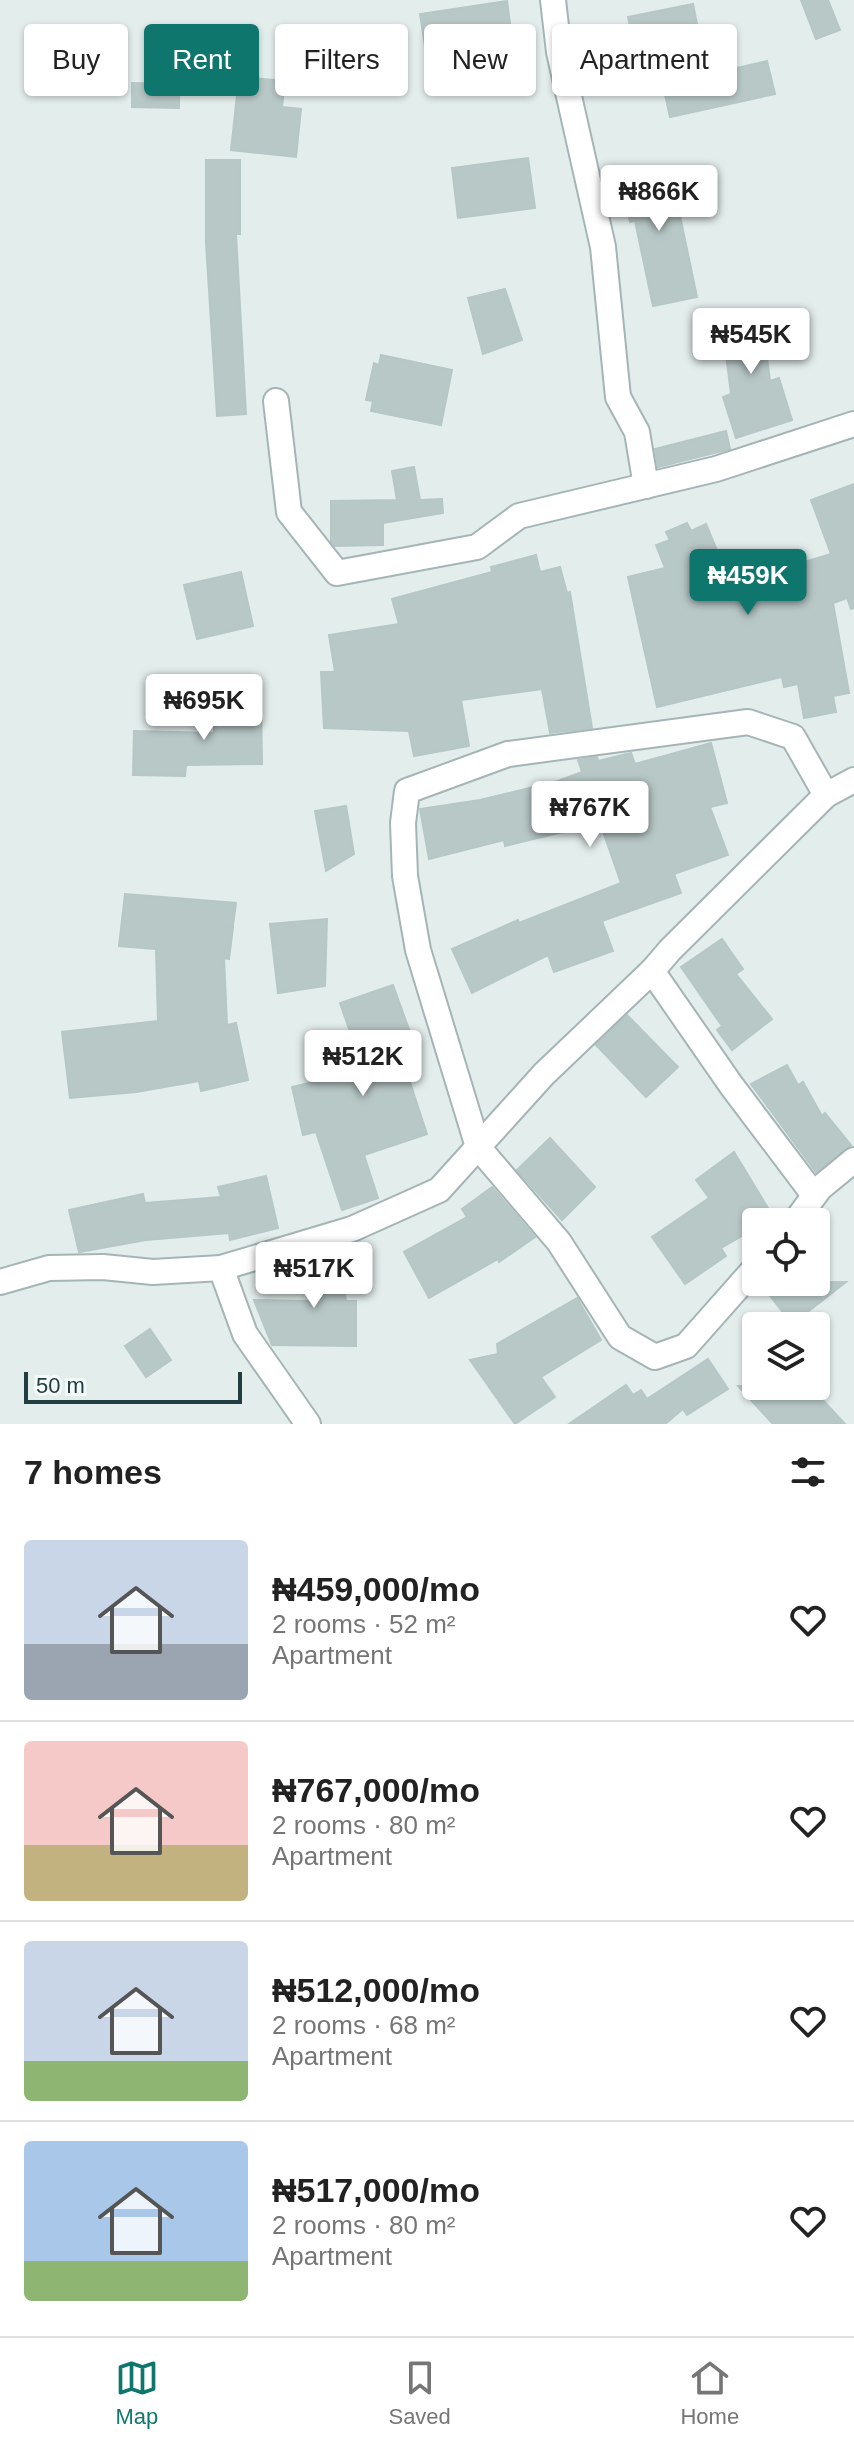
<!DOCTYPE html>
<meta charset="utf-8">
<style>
body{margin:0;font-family:Arial,sans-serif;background:#f2f2f2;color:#222;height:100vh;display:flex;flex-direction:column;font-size:30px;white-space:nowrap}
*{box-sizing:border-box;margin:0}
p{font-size:26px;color:#767676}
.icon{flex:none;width:44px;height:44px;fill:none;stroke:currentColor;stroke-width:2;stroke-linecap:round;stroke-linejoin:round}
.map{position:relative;height:1424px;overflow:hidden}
.details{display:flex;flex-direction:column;background:#fff;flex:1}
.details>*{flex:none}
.hud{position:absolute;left:24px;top:24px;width:806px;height:72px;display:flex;gap:16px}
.controls{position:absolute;left:742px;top:1208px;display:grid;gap:16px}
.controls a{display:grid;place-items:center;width:88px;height:88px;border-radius:8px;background:#fff;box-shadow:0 2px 6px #0004;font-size:40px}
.scale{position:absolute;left:24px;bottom:20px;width:218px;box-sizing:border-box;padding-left:8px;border:4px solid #223d3f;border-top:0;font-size:22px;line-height:28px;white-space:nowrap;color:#223d3f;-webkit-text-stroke:6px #f4f9f9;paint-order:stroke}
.price{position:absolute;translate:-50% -68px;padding:0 18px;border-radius:8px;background:#fff;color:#222;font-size:26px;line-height:52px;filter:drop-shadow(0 2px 4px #0008)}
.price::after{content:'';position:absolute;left:50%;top:48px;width:24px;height:18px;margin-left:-12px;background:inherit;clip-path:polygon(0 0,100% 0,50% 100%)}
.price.active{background:#0f766e;color:#fff}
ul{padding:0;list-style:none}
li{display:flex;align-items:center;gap:24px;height:200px;padding:0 24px}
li+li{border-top:2px solid #e0e0e0}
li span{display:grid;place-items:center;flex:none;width:224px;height:160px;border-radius:8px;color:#555}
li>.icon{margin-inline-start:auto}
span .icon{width:96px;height:96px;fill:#fffc;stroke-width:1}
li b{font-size:34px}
h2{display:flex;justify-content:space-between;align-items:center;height:96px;padding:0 24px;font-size:34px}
.chip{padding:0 28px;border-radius:8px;background:#fff;box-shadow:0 2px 6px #0004;font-size:28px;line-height:72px}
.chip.active{background:#0f766e;color:#fff}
.tabs{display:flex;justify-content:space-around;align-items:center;height:112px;border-top:2px solid #e0e0e0;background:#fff;font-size:22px;color:#767676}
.tabs a{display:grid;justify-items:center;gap:4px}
.tabs .active{color:#0f766e}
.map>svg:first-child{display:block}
</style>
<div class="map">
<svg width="854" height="1424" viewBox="0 0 854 1424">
<rect width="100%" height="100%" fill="#e3edec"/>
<g fill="#b8c8c7" stroke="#b5c7c6" stroke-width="2">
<path d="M801,0H828L840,30L816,39Z"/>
<path d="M507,1L514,53L428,65L420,14Z"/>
<path d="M693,4L707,75L767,61L775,94L670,117L657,59L638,63L628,17Z"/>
<path d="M239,77L285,81L282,107L301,109L296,157L231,150Z"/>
<path d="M132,83L179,84V108L132,107Z"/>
<path d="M528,158L535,208L458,218L452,168Z"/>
<path d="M206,160H240V234H236L246,414L217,416L206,243Z"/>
<path d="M673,167L683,210L679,211L697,297L653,306L635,221L630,222L627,207L620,209L613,179Z"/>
<path d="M505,289L522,340L483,354L468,298Z"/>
<path d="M761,309L770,381L779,378L792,420L736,438L723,397L731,394L721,314Z"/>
<path d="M381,355L452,370L441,425L371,411L373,401L366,400L374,363L379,365Z"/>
<path d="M726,431L730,449L658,467L655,449Z"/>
<path d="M414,467L420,500L442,499L443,513L383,523V545L335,546L331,542V501L397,500L392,471Z"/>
<path d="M854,484V608L851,609L847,598L833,603L849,693L833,696L836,712L804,718L798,684L784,687L782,677L657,707L628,577L665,568L656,545L670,540L666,532L687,523L691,531L706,524L731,584L831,554L811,500Z"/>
<path d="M536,555L540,572L560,567L567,593L570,592L592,728L550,733L542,689L461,700L469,746L414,756L409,731L324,728L321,672H335L329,635L399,624L392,599L492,572L491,567Z"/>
<path d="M241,572L253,626L197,639L184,585Z"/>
<path d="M261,698L262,764L186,765L185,776L133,775L134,731L214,733V699Z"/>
<path d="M711,743L727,803L710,807L728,855L674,874L681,893L602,921L613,951L554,972L548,955L472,993L452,949L518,920L519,923L621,883L600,823L505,846L504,840L429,859L420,809L480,800L558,781L582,772L578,760L597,757L598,761L631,753L635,764Z"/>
<path d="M346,806L354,854L326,871L315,811Z"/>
<path d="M125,894L236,903L233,925L230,927H233L229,959L224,958L227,1025L236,1023L248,1080L201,1091L199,1081L136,1092L70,1098L62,1032L158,1021L156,949L119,946Z"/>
<path d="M327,919L325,986L278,993L270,924Z"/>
<path d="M722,939L743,969L736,974L772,1019L732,1050L717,1030L722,1026L681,967Z"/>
<path d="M393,985L411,1035L396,1040L427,1134L364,1155L378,1198L342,1210L316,1132L303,1135L292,1087L360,1071L358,1067L362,1066L340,1003Z"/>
<path d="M627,1015L678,1067L646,1097L596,1045Z"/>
<path d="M787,1065L798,1085L803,1082L822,1116L825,1113L851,1145L816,1172L751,1084Z"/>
<path d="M550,1138L595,1187L562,1220L517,1170Z"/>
<path d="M734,1152L774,1218L767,1222H756V1228L721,1248L726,1256L685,1284L652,1237L709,1198L696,1180Z"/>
<path d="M266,1176L278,1228L230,1240L229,1233L146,1240L79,1252L69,1210L143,1194L145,1203L221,1197L218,1187Z"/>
<path d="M492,1187L535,1237L499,1262L498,1259L429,1298L404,1252L467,1217L462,1209Z"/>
<path d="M340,1251L346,1301H356V1346L272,1345L254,1300L310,1301L306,1258Z"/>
<path d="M763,1282H846L792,1324L761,1284Z"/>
<path d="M577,1298L601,1340L541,1377L555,1397L515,1424L470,1360L498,1354L497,1344Z"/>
<path d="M150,1329L171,1360L146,1377L125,1346Z"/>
<path d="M708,1359L728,1389L687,1415L683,1409L665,1424H569L626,1385L633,1395L641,1390L647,1399Z"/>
<path d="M738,1386H810L845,1424H773Z"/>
</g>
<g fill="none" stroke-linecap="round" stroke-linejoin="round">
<defs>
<g id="minor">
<path d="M553,0L559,52L603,247L618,397L637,432L646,486"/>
<path d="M276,401L289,512L337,573L477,547L519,516L716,469L854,424"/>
<path d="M652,971L731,1085L814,1195"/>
<path d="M795,1222L820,1188L854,1160"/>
<path d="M756,1267L686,1346L655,1357L620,1337L559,1242L478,1147L418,950L405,876L403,823L407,791L508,754L748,722L793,737L826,795"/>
<path d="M221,1268L245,1334L308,1424"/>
<path d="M0,1282L49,1268L103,1267L153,1272L221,1268L352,1229L439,1190L544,1074L652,971L670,950L826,795L854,780"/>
</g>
</defs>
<use href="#minor" stroke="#a5b5b5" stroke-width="28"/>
<use href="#minor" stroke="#fff" stroke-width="24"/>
</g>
</svg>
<div class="controls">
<a><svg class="icon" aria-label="locate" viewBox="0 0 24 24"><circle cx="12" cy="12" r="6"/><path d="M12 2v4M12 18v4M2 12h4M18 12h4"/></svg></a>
<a><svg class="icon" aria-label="layers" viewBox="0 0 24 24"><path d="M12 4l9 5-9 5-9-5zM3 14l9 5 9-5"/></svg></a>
</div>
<div class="scale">50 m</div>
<b class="price" style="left:659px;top:233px">₦866K</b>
<b class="price" style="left:751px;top:376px">₦545K</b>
<b class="price active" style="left:748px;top:617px">₦459K</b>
<b class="price" style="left:204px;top:742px">₦695K</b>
<b class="price" style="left:590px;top:849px">₦767K</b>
<b class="price" style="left:363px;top:1098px">₦512K</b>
<b class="price" style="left:314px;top:1310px">₦517K</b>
<div class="hud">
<a class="chip">Buy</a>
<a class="chip active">Rent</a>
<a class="chip">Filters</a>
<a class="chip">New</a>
<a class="chip">Apartment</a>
</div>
</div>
<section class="details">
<h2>7 homes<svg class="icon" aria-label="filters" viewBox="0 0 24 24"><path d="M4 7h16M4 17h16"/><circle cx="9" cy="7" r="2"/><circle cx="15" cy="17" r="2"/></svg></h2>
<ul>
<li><span style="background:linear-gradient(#c9d6e8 65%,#9aa5b1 0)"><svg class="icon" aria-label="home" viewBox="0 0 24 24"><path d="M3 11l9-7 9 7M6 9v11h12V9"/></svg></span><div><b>₦459,000/mo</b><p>2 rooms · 52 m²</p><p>Apartment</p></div><svg class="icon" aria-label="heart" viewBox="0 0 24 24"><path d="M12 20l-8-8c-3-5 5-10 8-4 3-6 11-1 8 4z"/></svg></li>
<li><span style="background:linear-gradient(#f6c9c9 65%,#c2b280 0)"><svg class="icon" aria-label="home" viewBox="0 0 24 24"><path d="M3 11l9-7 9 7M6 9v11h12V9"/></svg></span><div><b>₦767,000/mo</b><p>2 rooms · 80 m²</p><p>Apartment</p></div><svg class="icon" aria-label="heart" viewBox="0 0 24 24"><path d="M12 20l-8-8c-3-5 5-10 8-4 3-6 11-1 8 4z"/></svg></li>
<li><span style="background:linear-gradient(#c9d6e8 75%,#8fb573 0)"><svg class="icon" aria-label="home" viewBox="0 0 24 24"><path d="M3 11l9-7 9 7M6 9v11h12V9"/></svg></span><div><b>₦512,000/mo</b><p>2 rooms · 68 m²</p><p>Apartment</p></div><svg class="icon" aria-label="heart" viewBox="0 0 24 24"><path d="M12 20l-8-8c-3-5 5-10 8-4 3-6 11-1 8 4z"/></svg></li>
<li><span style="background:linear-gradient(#a9c7e8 75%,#8fb573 0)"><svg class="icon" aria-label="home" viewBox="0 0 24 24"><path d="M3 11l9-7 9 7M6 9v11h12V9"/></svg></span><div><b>₦517,000/mo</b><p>2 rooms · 80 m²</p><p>Apartment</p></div><svg class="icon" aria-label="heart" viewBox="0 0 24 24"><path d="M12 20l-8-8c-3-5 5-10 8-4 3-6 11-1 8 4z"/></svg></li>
</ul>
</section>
<nav class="tabs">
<a class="active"><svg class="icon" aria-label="map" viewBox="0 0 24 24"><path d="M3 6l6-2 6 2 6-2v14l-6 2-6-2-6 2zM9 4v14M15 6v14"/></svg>Map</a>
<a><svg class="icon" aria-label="saved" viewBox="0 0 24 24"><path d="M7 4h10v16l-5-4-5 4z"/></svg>Saved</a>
<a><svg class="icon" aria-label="home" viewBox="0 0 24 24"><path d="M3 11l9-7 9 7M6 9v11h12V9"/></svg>Home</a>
</nav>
